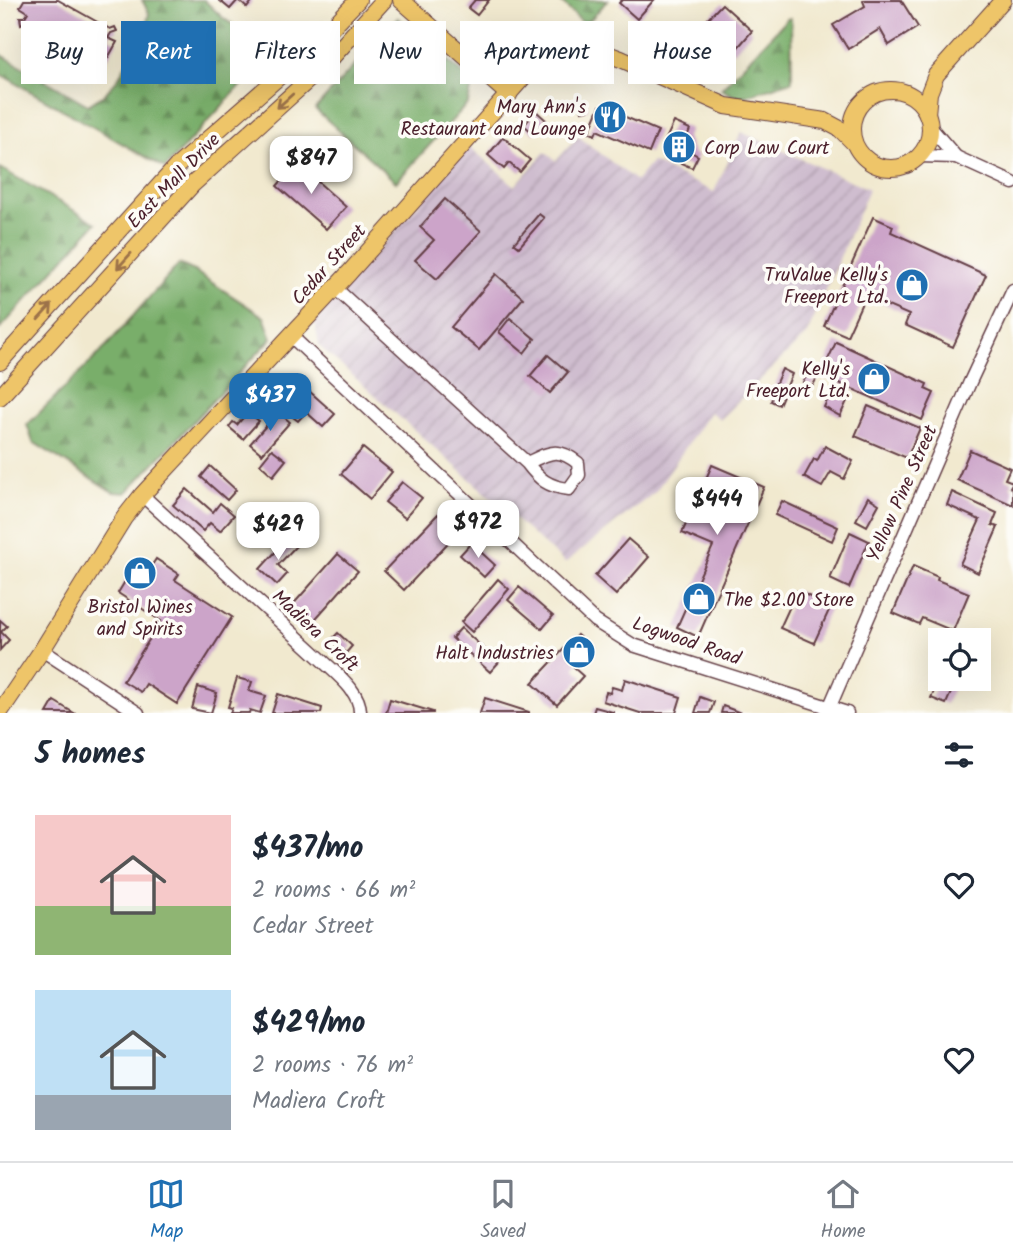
<!DOCTYPE html>
<meta charset="utf-8">
<style>
body{margin:0;font-family:Kalam,sans-serif;background:#f2f2f3;color:#1f2937;height:100vh;display:flex;flex-direction:column;font-size:26px;white-space:nowrap}
*{box-sizing:border-box;margin:0}
p{font-size:23px;color:#747a83}
.icon{flex:none;width:38px;height:38px;fill:none;stroke:currentColor;stroke-width:2;stroke-linecap:round;stroke-linejoin:round}
.map{position:relative;height:713px;overflow:hidden}
.panel{display:flex;flex-direction:column;background:#fff;flex:1}
.panel>*{flex:none}
.hud{position:absolute;left:21px;top:21px;width:971px;height:63px;display:flex;gap:14px}
.controls{position:absolute;left:928px;top:628px;display:grid;gap:14px}
.controls a{display:grid;place-items:center;width:63px;height:63px;border-radius:0px;background:#fff;box-shadow:0 7px 28px #0002;font-size:35px}
.price{position:absolute;translate:-50% -60px;padding:0 16px;border-radius:14px;background:#fff;color:#222;font-size:23px;line-height:46px;filter:drop-shadow(0 2px 4px #0008)}
.price::after{content:'';position:absolute;left:50%;top:42px;width:21px;height:16px;margin-left:-10px;background:inherit;clip-path:polygon(0 0,100% 0,50% 100%)}
.price.selected{background:#1f6fb2;color:#fff}
ul{padding:0;list-style:none}
li{display:flex;align-items:center;gap:21px;height:175px;padding:0 35px}
li span{display:grid;place-items:center;flex:none;width:196px;height:140px;border-radius:0px;color:#555}
li>.icon{margin-inline-start:auto}
span .icon{width:84px;height:84px;fill:#fffc;stroke-width:1}
li b{font-size:30px}
h2{display:flex;justify-content:space-between;align-items:center;height:84px;padding:0 35px;font-size:30px}
.tag{padding:0 24px;border-radius:0px;background:#fff;box-shadow:0 7px 28px #0002;font-size:24px;line-height:63px}
.tag.selected{background:#1f6fb2;color:#fff}
.tab-bar{display:flex;justify-content:space-around;align-items:center;height:98px;border-top:2px solid #e0e1e3;background:#fff;font-size:19px;color:#747a83}
.tab-bar a{display:grid;justify-items:center;gap:4px}
.tab-bar .selected{color:#1f6fb2}
.map>svg:first-child{display:block}
</style>
<div class="map">
<svg width="1013" height="713" viewBox="0 0 1013 713">
<defs>
<pattern id="industrial-furrows" width="10" height="10" patternUnits="userSpaceOnUse" patternTransform="scale(1.75)"><rect width="10" height="10" fill="#cfbdcf"/><path d="M-1 1l2-2M0 10L10 0M9 11l2-2" fill="none" stroke="#b3a2b2"/></pattern>
<pattern id="forest-firs" width="22" height="20" patternUnits="userSpaceOnUse" patternTransform="scale(1.75)"><rect width="22" height="20" fill="#79ae6a"/><path d="M5 1l3.5 6h-7zM16 11l3.5 6h-7z" fill="#658d57"/></pattern>
</defs>
<rect width="100%" height="100%" fill="#fdfcf7"/>
<filter id="ink" filterUnits="userSpaceOnUse"><feTurbulence type="fractalNoise" baseFrequency=".0143" numOctaves="2"/><feDisplacementMap in="SourceGraphic" scale="14" xChannelSelector="R" yChannelSelector="G"/><feConvolveMatrix kernelMatrix="1 2 1 2 8 2 1 2 1" color-interpolation-filters="sRGB"/></filter>
<filter id="wash" filterUnits="userSpaceOnUse"><feTurbulence type="fractalNoise" baseFrequency=".00686" numOctaves="4" result="noise"/><feDisplacementMap in="SourceGraphic" scale="28" xChannelSelector="R" yChannelSelector="G"/><feGaussianBlur stdDeviation="1.57" result="paint"/><feColorMatrix in="noise" values="0 0 0 0 0 0 0 0 0 0 0 0 0 0 0 0 0 1.4 0 .05"/><feComposite in="paint" operator="in"/></filter>
<g filter="url(#wash)">
<rect width="100%" height="100%" fill="#f1e9cf"/>
<path fill="url(#industrial-furrows)" d="M741,132L869,189L807,334L720,419L710,412L655,492L565,563L319,346L315,323L469,146L515,186L545,152L556,161L578,136L636,181L652,162L714,192Z"/>
<g fill="url(#forest-firs)" stroke="#62664a" stroke-width="2">
<path d="M142,0H204L223,18L265,46L267,50L258,67L165,168L0,74V54L88,105L105,94L119,77L146,28L149,13Z"/>
<path d="M559,0H608L590,20L582,22Z"/>
<path d="M398,18L473,82L468,103L396,182L315,109Z"/>
<path d="M791,18L792,81L742,97H736L721,89L787,19Z"/>
<path d="M0,168L96,223L0,329Z"/>
<path d="M179,264L194,271L264,317L272,338L126,493L113,492L33,442L27,425L101,352Z"/>
</g>
<g id="blocks">
<g fill="#cca4c9">
<path d="M24,0H58L110,29L115,27L117,31L111,33L108,38L117,42L108,58L99,54L97,58L99,64L95,65L93,60L26,22L21,24L20,17H25L28,12L20,7Z"/>
<path d="M219,0H253L247,8L238,0L230,9Z"/>
<path d="M475,0H489L477,15L468,8Z"/>
<path d="M622,0H654L637,19L619,3Z"/>
<path d="M864,0H901L918,27L889,45L880,29L848,49L833,25L865,6L863,1Z"/>
<path d="M722,4L752,31L734,52L703,24Z"/>
<path d="M587,101L588,110L582,111L580,102Z"/>
<path d="M600,106L658,131L649,153L597,130L595,135L589,132Z"/>
<path d="M536,111L546,120L534,134L524,125Z"/>
<path d="M674,122L690,129L687,137L693,153L698,156L692,168L672,159L665,141Z"/>
<path d="M503,137L530,160L520,172L509,163L504,169L488,155Z"/>
<path d="M297,163L346,207L326,229L277,186Z"/>
<path d="M445,199L481,231L437,279L415,260L434,240L420,227Z"/>
<path d="M539,214L544,218L519,247L514,243Z"/>
<path d="M873,217L893,226L891,232L986,275L953,347L905,325L909,315L865,296L847,336L824,326Z"/>
<path d="M496,274L523,298L479,350L451,327Z"/>
<path d="M510,318L535,339L524,353L499,332Z"/>
<path d="M836,342L927,384L925,389L934,393L922,420L821,375Z"/>
<path d="M548,355L568,372L550,393L530,376Z"/>
<path d="M782,369L792,374L779,405L771,401L773,396L771,394Z"/>
<path d="M808,373L817,378L812,387L803,382Z"/>
<path d="M277,383L286,390L271,409L262,401Z"/>
<path d="M308,390L335,414L323,427L306,412L298,421L288,413Z"/>
<path d="M832,390L848,399L840,416L824,407Z"/>
<path d="M868,406L920,428L907,458L855,436Z"/>
<path d="M248,412L259,421L243,439L229,427L233,422L237,425Z"/>
<path d="M278,412L290,422L262,454L250,444Z"/>
<path d="M825,446L853,461L844,479L831,472L822,487L804,477L814,459L817,461Z"/>
<path d="M363,448L392,472L370,499L341,474Z"/>
<path d="M272,449L286,460L273,476L260,464Z"/>
<path d="M970,450L1010,468L1005,479L1013,482L1010,487L1013,489V505L957,480Z"/>
<path d="M712,465L764,487L698,637L677,627L713,546L682,533Z"/>
<path d="M210,466L236,490L227,500L201,477Z"/>
<path d="M402,482L422,498L405,518L385,502Z"/>
<path d="M187,489L213,512L220,503L234,515L220,531L210,523L203,531L173,505Z"/>
<path d="M952,492L997,513L992,525L998,527L978,573L960,564L980,520L947,505Z"/>
<path d="M868,497L879,504L867,526L856,520Z"/>
<path d="M782,501L838,527L832,541L775,515Z"/>
<path d="M438,514L458,532L404,590L384,571Z"/>
<path d="M850,532L869,541L849,588L830,579Z"/>
<path d="M289,537L297,545L278,565L287,574L277,585L260,569Z"/>
<path d="M628,539L649,557L616,595L595,576Z"/>
<path d="M471,543L495,565L484,577L460,555Z"/>
<path d="M338,554L358,571L309,626L289,609Z"/>
<path d="M140,558L152,565L156,559L179,574L175,580L232,617L177,704L146,684L141,692L123,681L161,621L118,593L130,573L127,571L133,561L136,563Z"/>
<path d="M913,566L938,577L937,580L969,593L953,631L922,618L919,624L893,613Z"/>
<path d="M498,579L509,589L472,632L461,622Z"/>
<path d="M519,587L553,616L542,629L508,600Z"/>
<path d="M797,591L831,606L814,643L780,628Z"/>
<path d="M0,620L7,626L1,632L9,640L0,650Z"/>
<path d="M461,628L499,662L490,672L452,638Z"/>
<path d="M338,633L352,646L346,653L331,640Z"/>
<path d="M577,635L592,648L574,668L583,676L557,705L532,683Z"/>
<path d="M237,678L252,682L249,691L266,696L260,713L250,710L249,713H230L232,708L228,707Z"/>
<path d="M625,679L681,697L676,713H640L603,701L606,692L610,693L612,687L622,690Z"/>
<path d="M939,679H957L946,704L931,698Z"/>
<path d="M198,687L217,693L211,713L192,709Z"/>
<path d="M278,694L322,708L321,713H272Z"/>
<path d="M700,697L714,702L710,713H695Z"/>
<path d="M485,698L529,712V713H480Z"/>
<path d="M390,699L433,712V713H386Z"/>
<path d="M54,701L74,713H47Z"/>
<path d="M723,706L741,713H721Z"/>
<path d="M595,707L613,712V713H593Z"/>
</g>
</g>
</g>
<g filter="url(#ink)">
<use href="#blocks" fill-opacity="0" stroke="#633d44" stroke-width="2"/>
<g fill="none" stroke-linecap="round" stroke-linejoin="round">
<defs>
<g id="minor">
<path d="M930,127L956,157"/>
<path d="M919,156L956,157L1013,183"/>
<path d="M335,288L527,463C539,479 548,487 569,489L579,475L578,463C557,446 549,453 527,463"/>
<path d="M291,336L595,621L633,645L847,713"/>
<path d="M142,495L324,662C338,675 361,693 360,713"/>
<path d="M42,650L138,713"/>
<path d="M827,713L970,382L1013,290"/>
</g>
<g id="major">
<path d="M401,0L509,95"/>
<circle cx="891" cy="129" r="39"/>
<path d="M927,114L929,93L936,75L1003,0"/>
<path d="M0,362L176,167L314,46L358,0"/>
<path d="M0,397L193,184L326,64L384,0"/>
<path d="M0,712L42,650L124,518L142,495L349,273L544,54L566,45L586,46L621,59L726,106L825,121L840,129L854,143"/>
</g>
</defs>
<use href="#minor" stroke="#633d44" stroke-width="15"/>
<use href="#major" stroke="#633d44" stroke-width="18"/>
<use href="#minor" stroke="#fff" stroke-width="12"/>
<use href="#major" stroke="#eec569" stroke-width="16"/>
</g>
<defs><path id="oneway-shaft" d="M-6 0H5M1.5-3L5.5 0L1.5 3" fill="none" stroke-width="1.6" stroke-linecap="round" stroke-linejoin="round" transform="scale(1.75)"/></defs>
<g stroke="#9c724a">
<use href="#oneway-shaft" transform="translate(285 101) rotate(138)"/>
<use href="#oneway-shaft" transform="translate(124 261) rotate(132)"/>
<use href="#oneway-shaft" transform="translate(45 312) rotate(-48)"/>
</g>
</g>
<defs>
<symbol id="restaurant-disc" viewBox="-11 -11 22 22"><circle r="9.5" fill="#1f6fb2" stroke="#fdfcf7"/><path d="M-5-6h1v4h1v-4h1v4h1v-4h1v5L-1.5 .5V6h-2V.5L-5-1ZM5-6V6H3V1.5H1.5Q1.5-4 5-6Z" fill="#fff"/></symbol>
<symbol id="building-disc" viewBox="-11 -11 22 22"><circle r="9.5" fill="#1f6fb2" stroke="#fdfcf7"/><path d="M-4-6H4V6H1V3H-1V6H-4ZM-2.5-4.3h1.7v1.8h-1.7ZM.8-4.3h1.7v1.8H.8ZM-2.5-1h1.7V.8h-1.7ZM.8-1h1.7V.8H.8Z" fill="#fff"/></symbol>
<symbol id="shop-disc" viewBox="-11 -11 22 22"><circle r="9.5" fill="#1f6fb2" stroke="#fdfcf7"/><path d="M-5-2.5h2.3a2.7 3.5 0 0 1 5.4 0H5L5.5 6h-11ZM-1.5-2.5h3a1.5 2.3 0 0 0-3 0Z" fill="#fff"/></symbol>
</defs>
<g fill-rule="evenodd">
<use href="#restaurant-disc" x="591" y="98" width="38" height="38"/>
<use href="#building-disc" x="660" y="128" width="38" height="38"/>
<use href="#shop-disc" x="893" y="266" width="38" height="38"/>
<use href="#shop-disc" x="855" y="360" width="38" height="38"/>
<use href="#shop-disc" x="121" y="554" width="38" height="38"/>
<use href="#shop-disc" x="680" y="580" width="38" height="38"/>
<use href="#shop-disc" x="560" y="633" width="38" height="38"/>
</g>
<g text-anchor="middle" stroke-width="7" stroke-linejoin="round" paint-order="stroke">
<g font-size="19" fill="#4a1f2b" stroke="#fdfcf7" text-anchor="end">
<text x="586" y="113">Mary Ann's<tspan x="586" dy="22">Restaurant and Lounge</tspan></text>
<text x="704" y="154" text-anchor="start">Corp Law Court</text>
<text x="888" y="281">TruValue Kelly's<tspan x="888" dy="22">Freeport Ltd.</tspan></text>
<text x="850" y="375">Kelly's<tspan x="850" dy="22">Freeport Ltd.</tspan></text>
<text x="724" y="606" text-anchor="start">The $2.00 Store</text>
<text x="140" y="613" text-anchor="middle">Bristol Wines<tspan x="140" dy="22">and Spirits</tspan></text>
<text x="554" y="659">Halt Industries</text>
</g>
<g font-size="19" fill="#4a1f2b" stroke="#fdfcf7">
<text transform="translate(173 180) rotate(-46)" y="7">East Mall Drive</text>
<text transform="translate(328 264) rotate(-48)" y="7">Cedar Street</text>
<text transform="translate(901 493) rotate(-66)" y="7">Yellow Pine Street</text>
<text transform="translate(316 630) rotate(43)" y="7">Madiera Croft</text>
<text transform="translate(687 640) rotate(19)" y="7">Logwood Road</text>
</g>
</g>
</svg>
<div class="controls">
<a><svg class="icon" aria-label="locate" viewBox="0 0 24 24"><circle cx="12" cy="12" r="6"/><path d="M12 2v4M12 18v4M2 12h4M18 12h4"/></svg></a>
</div>
<b class="price" style="left:311px;top:196px">$847</b>
<b class="price selected" style="left:270px;top:433px">$437</b>
<b class="price" style="left:717px;top:537px">$444</b>
<b class="price" style="left:478px;top:560px">$972</b>
<b class="price" style="left:278px;top:562px">$429</b>
<div class="hud">
<a class="tag">Buy</a>
<a class="tag selected">Rent</a>
<a class="tag">Filters</a>
<a class="tag">New</a>
<a class="tag">Apartment</a>
<a class="tag">House</a>
</div>
</div>
<section class="panel">
<h2>5 homes<svg class="icon" aria-label="filters" viewBox="0 0 24 24"><path d="M4 7h16M4 17h16"/><circle cx="9" cy="7" r="2"/><circle cx="15" cy="17" r="2"/></svg></h2>
<ul>
<li><span style="background:linear-gradient(#f6c9c9 65%,#8fb573 0)"><svg class="icon" aria-label="home" viewBox="0 0 24 24"><path d="M3 11l9-7 9 7M6 9v11h12V9"/></svg></span><div><b>$437/mo</b><p>2 rooms · 66 m²</p><p>Cedar Street</p></div><svg class="icon" aria-label="heart" viewBox="0 0 24 24"><path d="M12 20l-8-8c-3-5 5-10 8-4 3-6 11-1 8 4z"/></svg></li>
<li><span style="background:linear-gradient(#bfe0f5 75%,#9aa5b1 0)"><svg class="icon" aria-label="home" viewBox="0 0 24 24"><path d="M3 11l9-7 9 7M6 9v11h12V9"/></svg></span><div><b>$429/mo</b><p>2 rooms · 76 m²</p><p>Madiera Croft</p></div><svg class="icon" aria-label="heart" viewBox="0 0 24 24"><path d="M12 20l-8-8c-3-5 5-10 8-4 3-6 11-1 8 4z"/></svg></li>
</ul>
</section>
<nav class="tab-bar">
<a class="selected"><svg class="icon" aria-label="map" viewBox="0 0 24 24"><path d="M3 6l6-2 6 2 6-2v14l-6 2-6-2-6 2zM9 4v14M15 6v14"/></svg>Map</a>
<a><svg class="icon" aria-label="saved" viewBox="0 0 24 24"><path d="M7 4h10v16l-5-4-5 4z"/></svg>Saved</a>
<a><svg class="icon" aria-label="home" viewBox="0 0 24 24"><path d="M3 11l9-7 9 7M6 9v11h12V9"/></svg>Home</a>
</nav>
